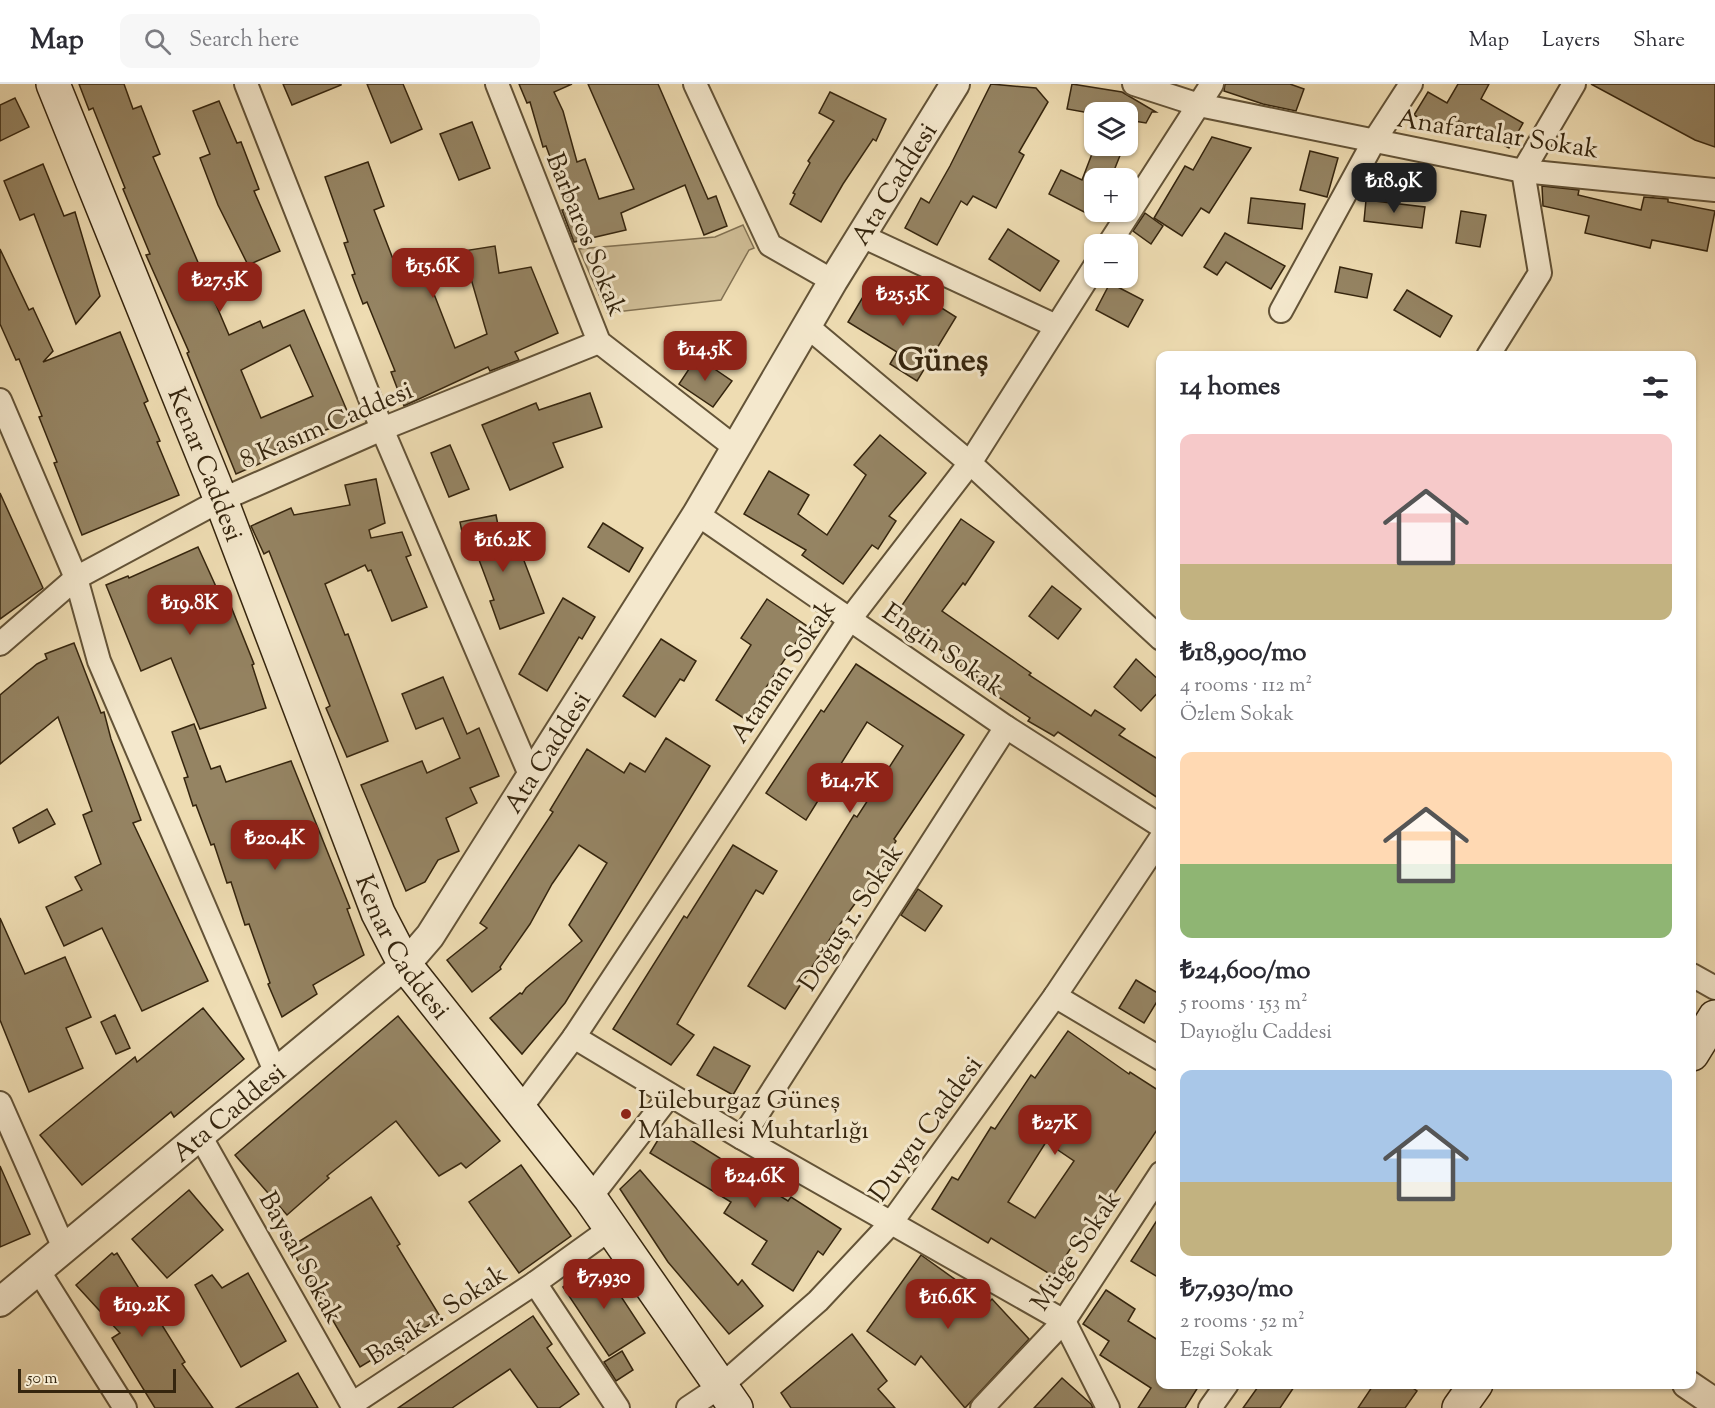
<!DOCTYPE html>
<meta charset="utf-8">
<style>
body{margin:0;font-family:"Sorts Mill Goudy",serif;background:#f7f7f7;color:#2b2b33;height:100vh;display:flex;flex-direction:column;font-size:22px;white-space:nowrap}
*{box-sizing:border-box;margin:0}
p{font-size:20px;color:#7c7c81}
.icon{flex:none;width:33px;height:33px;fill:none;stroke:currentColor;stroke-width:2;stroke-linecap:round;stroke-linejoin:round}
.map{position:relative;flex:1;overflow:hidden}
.drawer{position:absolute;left:1156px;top:267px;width:540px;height:1038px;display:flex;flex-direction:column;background:#fff;border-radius:12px;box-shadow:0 2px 4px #0004}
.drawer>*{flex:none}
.controls{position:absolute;left:1084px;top:18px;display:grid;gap:12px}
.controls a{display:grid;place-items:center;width:54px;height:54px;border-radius:12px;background:#fff;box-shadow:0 2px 4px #0004;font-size:30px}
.scale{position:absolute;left:18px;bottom:15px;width:158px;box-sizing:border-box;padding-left:6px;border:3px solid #35250e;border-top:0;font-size:16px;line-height:21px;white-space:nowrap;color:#35250e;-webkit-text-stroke:4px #f4e8cd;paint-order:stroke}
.price{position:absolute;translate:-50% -51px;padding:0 14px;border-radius:12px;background:#8f2418;color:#fff;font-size:20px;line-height:39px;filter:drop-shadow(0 2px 3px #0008)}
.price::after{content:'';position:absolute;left:50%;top:36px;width:18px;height:14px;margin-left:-9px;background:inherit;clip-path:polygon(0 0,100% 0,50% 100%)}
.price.current{background:#222;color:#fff}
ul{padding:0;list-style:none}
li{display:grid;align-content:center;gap:12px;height:318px;padding:0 24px}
li span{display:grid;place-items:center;height:186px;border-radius:12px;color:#555}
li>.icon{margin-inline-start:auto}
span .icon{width:108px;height:108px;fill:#fffc;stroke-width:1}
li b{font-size:26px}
h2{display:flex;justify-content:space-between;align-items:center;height:72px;padding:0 24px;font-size:26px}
header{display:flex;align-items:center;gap:36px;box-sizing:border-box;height:84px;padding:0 30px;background:#fff;border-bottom:2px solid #e1e1e2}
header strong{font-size:28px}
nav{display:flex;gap:33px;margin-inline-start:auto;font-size:21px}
.search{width:420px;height:54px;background:#f7f7f7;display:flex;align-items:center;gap:15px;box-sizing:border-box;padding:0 21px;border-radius:12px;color:#7c7c81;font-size:22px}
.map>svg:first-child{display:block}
</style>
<header>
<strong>Map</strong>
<div class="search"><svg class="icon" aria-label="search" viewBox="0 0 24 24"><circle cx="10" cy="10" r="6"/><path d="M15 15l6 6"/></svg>Search here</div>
<nav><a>Map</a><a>Layers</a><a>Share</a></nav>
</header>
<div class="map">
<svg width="1715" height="1324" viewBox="0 0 1715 1324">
<rect width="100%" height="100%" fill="#eedcb2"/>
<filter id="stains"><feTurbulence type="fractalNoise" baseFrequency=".00333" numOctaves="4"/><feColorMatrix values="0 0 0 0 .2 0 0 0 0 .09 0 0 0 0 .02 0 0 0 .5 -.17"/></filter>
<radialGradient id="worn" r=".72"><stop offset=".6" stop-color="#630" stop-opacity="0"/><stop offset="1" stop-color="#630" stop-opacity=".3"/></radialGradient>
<path fill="#cfbd96" stroke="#827152" stroke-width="1.5" d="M743,141L754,164L749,166L721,216L607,229L579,165L715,153Z"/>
<g fill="#958463" stroke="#35250e" stroke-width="1.5" fill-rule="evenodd">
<path d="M79,0H124L133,25L141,22L160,70L153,73L229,251L260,237L263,244L304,226L351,336L265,370L268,376L236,390L187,269L189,268L146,171L150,170L123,105L125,104L93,24L89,26ZM290,261L313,312L261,334L241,286Z"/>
<path d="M283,0H341V1L292,21Z"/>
<path d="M367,0H403L422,45L391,59Z"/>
<path d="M519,0H572L554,8L563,27L577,78L585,75L599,115L634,105L588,0H658L708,115L716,112L727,142L704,151L685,101L621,129L626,146L574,158L562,126L569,125L546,62L543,63L530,18L527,19Z"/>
<path d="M991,0L1036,4L1048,18L1019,68L1024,71L996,124L973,112L967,121L961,117L937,161L905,144L921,114L929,119L950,82Z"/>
<path d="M1072,0L1122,8L1156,28H1152L1146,39L1128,36V28L1095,30L1067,25Z"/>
<path d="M1225,0H1290L1304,5L1296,27L1263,20L1224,7Z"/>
<path d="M1458,0H1489L1481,15L1523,39L1509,64L1459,37L1450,52L1414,31L1428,8L1447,19Z"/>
<path d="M1591,0H1715V63L1695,56Z"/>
<path d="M830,8L886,35L876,57L873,55L843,100L821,138L790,120L795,110L793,109L810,79L808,77L834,37L819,29Z"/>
<path d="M15,14L29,43L0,57V21Z"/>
<path d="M219,17L237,59L241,58L259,105L254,107L280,167L248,181L218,121L200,74L210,70L193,27Z"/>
<path d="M472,38L490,84L459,96L440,50Z"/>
<path d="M1212,53L1251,64L1209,129L1201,124L1182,152L1154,134L1185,82L1193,86Z"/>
<path d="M1095,62L1121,69L1111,94H1095V116L1088,130L1049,110L1061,86L1082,96Z"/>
<path d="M1310,67L1338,74L1327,113L1300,106Z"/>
<path d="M368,78L384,122L374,126L393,175L411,168L414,175L420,174L455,264L487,250L463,167L495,162L499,189L531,183L558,249L515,268L519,276L490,287L488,283L404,322L391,288L395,287L367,218L363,220L352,191L355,190L344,159L348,158L325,93Z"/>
<path d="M43,80L64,132L75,128L100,212L76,240L34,130L20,136L4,97Z"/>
<path d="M1542,102L1579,106L1578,111L1641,126L1644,113L1668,115V118L1715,127L1707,167L1652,156L1650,164L1585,149L1589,132L1543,122Z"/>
<path d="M1251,114L1305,120L1302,145L1248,139Z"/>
<path d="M1366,116L1425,123L1422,144L1364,137Z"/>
<path d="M1461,127L1486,131L1480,163L1456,159Z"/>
<path d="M1145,129L1163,142L1151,160L1133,147Z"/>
<path d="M1008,145L1059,177L1040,207L989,175Z"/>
<path d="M1225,149L1285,182L1271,205L1226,178L1217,191L1204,183Z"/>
<path d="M0,165L29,226L33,224L53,267L43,278L120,248L148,317L144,319L160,357L157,358L179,411L82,451L54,379L57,378L39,333L42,332L19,275L16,276L0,240Z"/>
<path d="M1340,183L1372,190L1367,214L1335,208Z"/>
<path d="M873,196L923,225L929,216L956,233L917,297L890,280L897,268L848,238Z"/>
<path d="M1110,199L1143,216L1128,243L1096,226Z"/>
<path d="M1407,206L1452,232L1440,253L1394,226Z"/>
<path d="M697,273L732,297L713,323L679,300Z"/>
<path d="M590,309L602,343L553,359L563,383L510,406L482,341L536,319L539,326Z"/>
<path d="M880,351L926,389L889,432L896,437L878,465L872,461L843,500L802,471L806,466L744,430L769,387L809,411L798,430L827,451L866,391L854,381Z"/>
<path d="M450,361L469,405L449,413L431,369Z"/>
<path d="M376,395L385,439L369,446L371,454L402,448L411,471L406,473L427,523L392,537L371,486L368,487L365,481L325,500L345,551L348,550L388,657L347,673L326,624L330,622L269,467L264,470L251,442L291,424L294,431L350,421L345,401Z"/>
<path d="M0,409L43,504L0,535Z"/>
<path d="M496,431L503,467L518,461L544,529L500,545L490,517L494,516L472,457L464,458L460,438Z"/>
<path d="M961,435L994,458L965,501L963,499L942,527L1031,589L1029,591L1091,632L1095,626L1125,645L1119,651L1161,677V716L1058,648L1054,652L1028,637L1030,634L982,602L984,598L941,570L942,567L894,533Z"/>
<path d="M603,439L643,464L629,488L588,463Z"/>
<path d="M198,463L218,507L224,505L254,580L252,581L266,624L200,645L171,574L141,587L106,501L128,492L129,494Z"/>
<path d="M1052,502L1081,525L1058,555L1029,532Z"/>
<path d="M563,514L595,533L582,555L579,553L547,607L519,590Z"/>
<path d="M767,515L807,542L745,635L716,616L751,561L741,554Z"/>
<path d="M661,555L696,577L684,597L680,595L655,633L623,612Z"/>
<path d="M74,559L101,629L104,628L111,655L141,736L133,739L208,897L142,927L102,844L64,862L46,823L82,806L75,793L101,780L83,731L92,727L58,633L0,680V611L37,580L47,575L45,570Z"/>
<path d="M1136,575L1161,598V605L1141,627L1114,603Z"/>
<path d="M856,580L964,651L894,755L896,757L873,795L835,847L785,925L748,902L854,731L857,733L903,662L867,638L806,736L766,709L821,626L824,628Z"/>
<path d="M443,593L467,650L479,644L499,692L470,704L477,719L446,734L459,767L438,776L425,798L406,807L361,701L422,677L427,689L460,674L443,634L416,645L402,610Z"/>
<path d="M194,640L211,685L220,682L226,698L291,677L350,824L347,825L364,871L313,901L317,910L282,933L268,900L270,899L249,840L245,841L231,798L227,799L214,760L211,761L196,721L193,722L184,694L188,693L172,648Z"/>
<path d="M666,654L710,682L565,919L522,970L490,934L520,909L522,910L526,904L582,857L569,841L607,779L579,761L552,800L530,840L500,883L501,885L472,908L447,876L487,844L480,839L553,728L550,726L587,665L624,689L630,679L645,688Z"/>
<path d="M47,725L55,740L19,759L13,744Z"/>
<path d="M733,761L777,787L763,810L756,806L677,940L694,951L671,981L613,945L684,832L687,834Z"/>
<path d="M918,805L942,822L925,847L901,831Z"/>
<path d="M0,834L25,890L65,873L91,933L66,944L83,984L29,1008L0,936Z"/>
<path d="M1136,896L1161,911L1144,939L1119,924Z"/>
<path d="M203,924L244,975L174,1033L171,1028L82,1101L40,1051L135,973L137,978Z"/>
<path d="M115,931L130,964L116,970L101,938Z"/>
<path d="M398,932L500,1057L466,1084L461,1079L439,1092L396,1037L327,1092L329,1094L287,1131L235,1071Z"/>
<path d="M1068,947L1129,990L1130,988L1161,1008V1040L1086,1151L1081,1148L1053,1192L991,1154L988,1159L932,1125L952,1093L958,1096L991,1043L995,1045L1031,991L1035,994ZM1046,1058L1074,1077L1035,1134L1008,1118Z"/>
<path d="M714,963L750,982L733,1011L697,991Z"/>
<path d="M667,1041L788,1117L791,1113L841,1145L823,1171L818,1167L793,1207L752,1180L767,1157L724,1129L731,1118L650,1069Z"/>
<path d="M521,1081L571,1152L519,1189L469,1118Z"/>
<path d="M0,1082L30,1150L0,1163Z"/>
<path d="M640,1086L738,1201L742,1196L763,1222L729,1250L668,1178L620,1105Z"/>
<path d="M189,1106L223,1146L167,1194L132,1155Z"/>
<path d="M371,1113L400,1160L397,1162L441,1234L360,1283L290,1163Z"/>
<path d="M1161,1130V1195L1131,1177Z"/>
<path d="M112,1169L114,1171L117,1169L145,1214L129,1228L134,1235L152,1225L185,1278L182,1280L213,1324H155L112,1254L120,1249L76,1201Z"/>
<path d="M921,1171L988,1219L992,1215L1029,1255L965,1324L921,1272L915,1281L867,1247Z"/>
<path d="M599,1179L645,1249L609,1272L563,1203Z"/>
<path d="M248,1189L286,1257L241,1283L195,1201L212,1191L222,1204Z"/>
<path d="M1106,1206L1135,1225L1128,1237L1161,1258V1300H1200L1185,1324H1138L1151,1304L1100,1271L1109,1257L1083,1240Z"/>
<path d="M533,1232L552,1260L547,1264L579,1310L559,1324H538L510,1285L452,1324H398Z"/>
<path d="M852,1250L887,1297L878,1305L895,1324H791L781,1309Z"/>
<path d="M622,1267L633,1286L616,1297L604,1278Z"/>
<path d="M298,1289L318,1324H236Z"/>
<path d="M1062,1294L1091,1320L1093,1324H1034Z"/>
<path d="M1260,1300H1296L1280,1324H1243Z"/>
<path d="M1374,1300H1407L1417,1307L1405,1324H1358Z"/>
</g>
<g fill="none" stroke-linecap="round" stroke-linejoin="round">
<defs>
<g id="minor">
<path d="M246,0L382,345L531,693"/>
<path d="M497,0L599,258L737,365"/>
<path d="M695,0L770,161L833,197"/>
<path d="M1134,0L1199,21L1523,87L1715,106"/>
<path d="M862,152L1056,242"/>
<path d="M1109,160L1212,0"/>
<path d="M1281,227L1374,57L1411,0"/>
<path d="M808,243L970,379L1161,555"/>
<path d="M1488,272L1540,189L1523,87L1574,0"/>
<path d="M0,316L76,494L99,577L275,987"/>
<path d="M697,430L1006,643L1161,742"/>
<path d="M0,560L76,494L221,416L382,345L599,258"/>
<path d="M1692,891L1715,904"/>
<path d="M1055,912L1161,975"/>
<path d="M574,953L742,1054L1064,1237L1108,1324"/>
<path d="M0,1019L64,1164"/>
<path d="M520,1025L574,953L850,535L970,379L1095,182"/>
<path d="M199,1050L354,1324"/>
<path d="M742,1054L1006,643"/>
<path d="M590,1114L670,1011"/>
<path d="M38,1186L125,1324"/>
<path d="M535,1199L618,1324"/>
<path d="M352,1320L535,1199L610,1145"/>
<path d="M688,1324L721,1302L818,1217L891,1139L1055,912L1161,754"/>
<path d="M982,1324L1064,1237L1161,1089"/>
<path d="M1210,1324L1227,1300"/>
</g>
<g id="tertiary">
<path id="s1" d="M0,1218L405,881L430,852L697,430L833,197L955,0"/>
<path d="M1687,1300L1715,1319"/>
</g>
<g id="secondary">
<path id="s2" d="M53,0L221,416L378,829L405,881L590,1114L736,1324"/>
<path d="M1692,970L1715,933"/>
<path d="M1459,1324L1476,1300"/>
</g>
</defs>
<use href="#minor" stroke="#635337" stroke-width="26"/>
<use href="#tertiary" stroke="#635337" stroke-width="32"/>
<use href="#secondary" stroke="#35250e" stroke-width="36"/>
<use href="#minor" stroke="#f4e8cd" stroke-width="22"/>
<use href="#tertiary" stroke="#f4e8cd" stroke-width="28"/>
<use href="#secondary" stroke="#f4e8cd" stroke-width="33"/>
</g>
<circle fill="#8f2418" stroke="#f4e8cd" stroke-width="2" cx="626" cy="1030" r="6"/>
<g text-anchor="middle" stroke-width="6" stroke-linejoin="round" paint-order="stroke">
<g font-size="26" fill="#35250e" stroke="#f4e8cd">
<text transform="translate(1498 49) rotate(9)" y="9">Anafartalar Sokak</text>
<text dy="9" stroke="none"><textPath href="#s1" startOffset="1449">Ata Caddesi</textPath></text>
<text transform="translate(587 150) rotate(68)" y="9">Barbaros Sokak</text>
<text transform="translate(326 340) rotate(-23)" y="9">8 Kasım Caddesi</text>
<text dy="9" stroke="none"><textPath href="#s2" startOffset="410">Kenar Caddesi</textPath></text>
<text transform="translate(944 565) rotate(35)" y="9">Engin Sokak</text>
<text transform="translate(782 587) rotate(-56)" y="9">Ataman Sokak</text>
<text dy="9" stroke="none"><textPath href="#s1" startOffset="783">Ata Caddesi</textPath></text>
<text transform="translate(850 833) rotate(-57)" y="9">Doğuş 1. Sokak</text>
<text dy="9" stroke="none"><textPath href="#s2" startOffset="932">Kenar Caddesi</textPath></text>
<text dy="9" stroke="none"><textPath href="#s1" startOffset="297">Ata Caddesi</textPath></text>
<text transform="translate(925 1044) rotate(-54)" y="9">Duygu Caddesi</text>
<text transform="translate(1075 1166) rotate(-56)" y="9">Müge Sokak</text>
<text transform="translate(302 1173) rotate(61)" y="9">Baysal Sokak</text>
<text transform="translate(436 1230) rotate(-33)" y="9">Başak 1. Sokak</text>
</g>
<g font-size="26" fill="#35250e" stroke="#f4e8cd" text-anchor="start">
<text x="638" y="1024">Lüleburgaz Güneş<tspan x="638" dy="30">Mahallesi Muhtarlığı</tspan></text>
</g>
<g font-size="32" font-weight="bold" fill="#35250e" stroke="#f4e8cd">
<text x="943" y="286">Güneş</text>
</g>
</g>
<rect width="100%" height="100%" filter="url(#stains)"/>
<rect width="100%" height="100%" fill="url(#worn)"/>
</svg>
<div class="controls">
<a><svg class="icon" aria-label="layers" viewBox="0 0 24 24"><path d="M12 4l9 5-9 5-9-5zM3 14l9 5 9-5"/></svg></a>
<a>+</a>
<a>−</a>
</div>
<div class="scale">50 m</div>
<b class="price current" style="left:1394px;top:130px">₺18.9K</b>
<b class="price" style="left:433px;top:215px">₺15.6K</b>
<b class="price" style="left:220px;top:229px">₺27.5K</b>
<b class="price" style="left:903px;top:243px">₺25.5K</b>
<b class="price" style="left:705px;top:298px">₺14.5K</b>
<b class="price" style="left:503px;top:489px">₺16.2K</b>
<b class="price" style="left:190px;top:552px">₺19.8K</b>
<b class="price" style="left:850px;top:730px">₺14.7K</b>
<b class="price" style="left:275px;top:787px">₺20.4K</b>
<b class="price" style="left:1055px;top:1072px">₺27K</b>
<b class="price" style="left:755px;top:1125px">₺24.6K</b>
<b class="price" style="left:604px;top:1226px">₺7,930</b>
<b class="price" style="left:948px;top:1246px">₺16.6K</b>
<b class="price" style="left:142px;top:1254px">₺19.2K</b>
<section class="drawer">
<h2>14 homes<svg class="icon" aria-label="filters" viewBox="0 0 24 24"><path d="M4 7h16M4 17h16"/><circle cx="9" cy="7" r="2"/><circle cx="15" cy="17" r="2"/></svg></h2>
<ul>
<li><span style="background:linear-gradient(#f6c9c9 70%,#c2b280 0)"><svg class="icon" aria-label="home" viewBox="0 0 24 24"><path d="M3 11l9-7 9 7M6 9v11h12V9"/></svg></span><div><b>₺18,900/mo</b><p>4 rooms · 112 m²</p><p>Özlem Sokak</p></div></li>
<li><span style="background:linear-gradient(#ffd9b3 60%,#8fb573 0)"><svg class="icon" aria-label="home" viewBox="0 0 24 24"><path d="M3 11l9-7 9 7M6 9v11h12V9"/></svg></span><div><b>₺24,600/mo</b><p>5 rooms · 153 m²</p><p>Dayıoğlu Caddesi</p></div></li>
<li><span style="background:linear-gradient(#a9c7e8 60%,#c2b280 0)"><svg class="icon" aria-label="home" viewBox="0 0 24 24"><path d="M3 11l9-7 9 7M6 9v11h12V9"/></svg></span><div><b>₺7,930/mo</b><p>2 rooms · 52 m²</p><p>Ezgi Sokak</p></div></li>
</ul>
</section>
</div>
